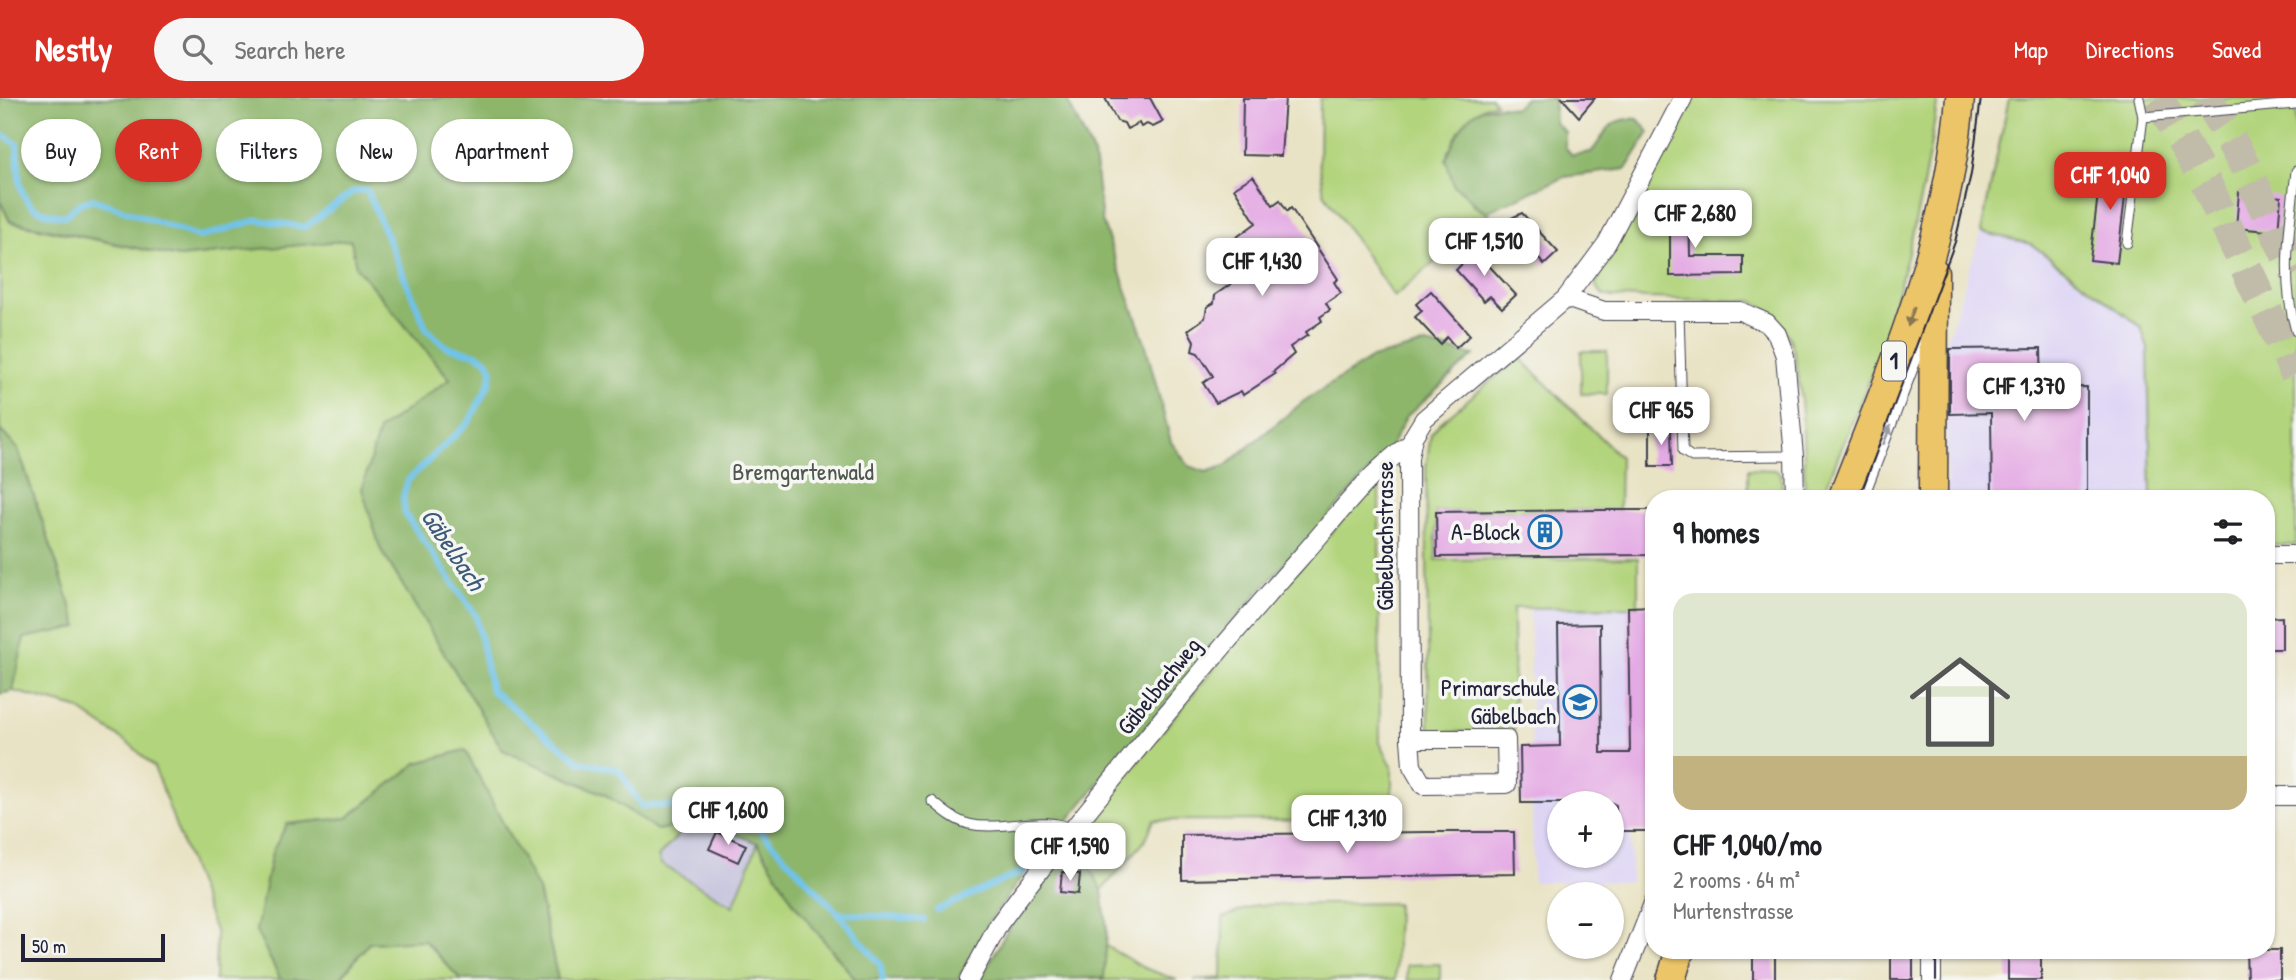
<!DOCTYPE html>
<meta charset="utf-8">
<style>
body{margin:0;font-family:"Patrick Hand",sans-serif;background:#f6f6f6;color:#202124;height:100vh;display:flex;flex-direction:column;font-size:26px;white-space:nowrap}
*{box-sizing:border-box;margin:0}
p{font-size:23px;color:#757577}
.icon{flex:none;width:38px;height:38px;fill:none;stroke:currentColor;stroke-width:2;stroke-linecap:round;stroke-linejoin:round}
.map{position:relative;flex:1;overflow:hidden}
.panel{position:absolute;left:1645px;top:392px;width:630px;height:469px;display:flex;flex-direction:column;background:#fff;border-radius:28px;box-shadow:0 2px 5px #0004}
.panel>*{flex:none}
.hud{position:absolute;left:21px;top:21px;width:665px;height:63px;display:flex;gap:14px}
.fabs{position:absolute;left:1547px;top:693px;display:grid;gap:14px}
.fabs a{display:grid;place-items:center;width:77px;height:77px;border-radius:50%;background:#fff;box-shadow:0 2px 5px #0004;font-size:35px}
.scale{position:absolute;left:21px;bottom:18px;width:144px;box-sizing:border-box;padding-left:7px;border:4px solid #22223b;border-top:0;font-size:19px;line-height:24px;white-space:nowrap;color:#22223b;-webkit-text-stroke:5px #f6f6f2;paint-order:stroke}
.price{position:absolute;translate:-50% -60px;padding:0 16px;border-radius:14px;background:#fff;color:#222;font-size:23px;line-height:46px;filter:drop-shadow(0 2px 4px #0008)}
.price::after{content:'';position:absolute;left:50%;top:42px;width:21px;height:16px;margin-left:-10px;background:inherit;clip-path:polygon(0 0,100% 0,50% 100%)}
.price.selected{background:#d93025;color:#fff}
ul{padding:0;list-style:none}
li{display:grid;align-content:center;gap:14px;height:371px;padding:0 28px}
li span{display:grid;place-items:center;height:217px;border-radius:21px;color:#555}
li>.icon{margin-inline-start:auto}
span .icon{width:126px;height:126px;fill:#fffc;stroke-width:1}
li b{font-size:30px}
h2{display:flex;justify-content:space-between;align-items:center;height:84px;padding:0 28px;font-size:30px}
.pill{padding:0 24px;border-radius:32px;background:#fff;box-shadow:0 2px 5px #0004;font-size:24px;line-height:63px}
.pill.selected{background:#d93025;color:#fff}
header{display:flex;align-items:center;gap:42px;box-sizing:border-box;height:98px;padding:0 35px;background:#d93025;color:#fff}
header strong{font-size:33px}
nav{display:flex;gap:38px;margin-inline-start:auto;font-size:24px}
.search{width:490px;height:63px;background:#f6f6f6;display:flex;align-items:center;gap:18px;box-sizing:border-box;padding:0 24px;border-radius:38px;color:#757577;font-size:26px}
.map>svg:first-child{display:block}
</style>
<header>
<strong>Nestly</strong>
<div class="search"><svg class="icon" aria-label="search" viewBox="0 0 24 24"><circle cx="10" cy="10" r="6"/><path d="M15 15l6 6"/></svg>Search here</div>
<nav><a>Map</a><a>Directions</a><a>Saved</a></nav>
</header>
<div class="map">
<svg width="2296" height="882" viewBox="0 0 2296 882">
<rect width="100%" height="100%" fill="#f6f6f2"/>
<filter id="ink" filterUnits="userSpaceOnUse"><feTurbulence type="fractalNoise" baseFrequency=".0143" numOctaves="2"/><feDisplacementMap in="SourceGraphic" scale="14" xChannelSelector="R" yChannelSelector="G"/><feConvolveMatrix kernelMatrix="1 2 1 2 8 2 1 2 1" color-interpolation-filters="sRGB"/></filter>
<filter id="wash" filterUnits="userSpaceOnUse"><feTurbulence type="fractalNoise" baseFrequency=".00686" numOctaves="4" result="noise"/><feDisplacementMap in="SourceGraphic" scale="28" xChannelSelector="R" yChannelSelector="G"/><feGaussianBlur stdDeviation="1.57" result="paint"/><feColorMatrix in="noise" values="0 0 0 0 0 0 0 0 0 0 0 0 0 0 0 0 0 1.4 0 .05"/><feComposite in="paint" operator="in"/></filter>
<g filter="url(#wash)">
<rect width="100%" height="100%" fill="#e9e3c5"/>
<g fill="#ded5f5" fill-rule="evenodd">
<path d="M1981,134L2031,146L2141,229L2148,251L2151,401H1947L1946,245Z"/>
<path d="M1628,509L1631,784H1533L1530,510ZM1559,705H1612V758H1559Z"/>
</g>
<path fill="#c3c1db" d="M688,726L718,729L758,745L734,808L661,766L658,759Z"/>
<g fill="#b2d47b" stroke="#6a7b5b" stroke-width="2">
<path d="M1320,0H1491L1496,5C1470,10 1462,32 1449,53L1473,107L1489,117L1394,199L1324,95L1319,64Z"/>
<path d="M1693,0H1938C1926,84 1908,165 1882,246C1865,298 1841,349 1821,401H1805C1804,362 1804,269 1788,237C1780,222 1766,211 1753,203L1612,199L1603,197L1595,187Z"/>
<path d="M2009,0H2296V447H2266V401H2151L2148,251L2141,229L2031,146L1981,134Z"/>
<path d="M0,103L10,124L179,159L351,141L356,169L450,281L379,332L380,450L503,652L604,696L657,732L688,726L658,759L661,766L733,808L758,745L795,807L856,882H558L538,792L417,665L347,720L287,726L256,833L281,882H215L216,836L154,669L132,648L77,610L13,593L23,540L78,529L18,351L0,332Z"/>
<rect x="1581" y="253" width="26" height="43"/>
<path d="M1519,259L1620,359L1619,412L1436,414V462L1638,460V509L1513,510L1514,633L1429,634L1426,369L1431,336L1440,325Z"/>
<path d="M1748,371L1775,372L1781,376L1783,401H1748Z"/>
<path d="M1372,389L1379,390L1380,645L1392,668V723L1154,722L1145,743L1102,792L1085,761L1069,759L1079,746L1080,735L1244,533Z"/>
<path d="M1397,805L1395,882H1194L1222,880L1223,820L1255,807Z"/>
<path d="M424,842L461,882H339L369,845Z"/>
<path d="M1106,848L1144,870L1177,882H1102Z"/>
<path d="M1440,866V882H1407V867Z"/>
</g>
<g fill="#8db66b" stroke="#586c53" stroke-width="2">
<path d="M0,0H1066L1094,57L1102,123L1146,248L1171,344L1189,368L1206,374L1225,368L1304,303L1372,260L1426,246L1474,257L1406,319L1389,352L1256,497L1029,769L991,821L958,882H856L795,807L758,745L718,729L688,726L657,732L604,696L503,652L380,450L362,391L379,332L450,281L356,169L351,142L179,159L10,123L0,103Z"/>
<path d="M1525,0H1554L1555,25L1565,34V49L1572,57L1591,54C1607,36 1606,19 1638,21L1649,34L1626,71L1564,79L1486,114C1472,107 1468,95 1454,88L1446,62C1459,26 1474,0 1515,10Z"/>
<path d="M0,332L18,351L78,529L24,540L13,593L0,596Z"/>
<path d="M465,652L538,792L558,882H461L424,842L369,845L339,882H281L256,833L272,754L287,726L347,720L417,665Z"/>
<path d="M1062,759L1085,761L1102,792L1107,832L1104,880L980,882L1007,833Z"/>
</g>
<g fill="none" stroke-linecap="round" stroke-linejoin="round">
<g stroke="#6ec3eb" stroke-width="6">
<path d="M0,35L17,46C20,87 15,115 65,118L79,106L92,101L200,139L257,122L305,129L353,94L367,92L427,232L447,249L476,256L487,262L492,273L489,286L469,324L408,382L403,399L405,416L476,518L491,592L580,664L619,672L641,708H700L748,720L838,815L880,866L883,882"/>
<path d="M937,812L1035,768"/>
<path d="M838,815L924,822"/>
</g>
</g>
<g id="blocks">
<g fill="#e4aae4">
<path d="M1105,0H1150L1163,24L1153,29L1147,26L1141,29L1139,25L1127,31L1124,25L1117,23Z"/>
<path d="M1243,0H1285L1281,58L1242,57Z"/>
<path d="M1562,0H1595L1579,19Z"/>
<path d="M2102,63L2129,66L2117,165L2090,162Z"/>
<path d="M1253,78L1273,107L1280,102L1287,113L1291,110L1338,181L1334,184L1341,195L1326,205L1330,212L1320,219L1322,223L1306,234L1308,237L1290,249L1294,256L1273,274L1275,276L1243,297L1241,293L1216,305L1203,285L1213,278L1198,255L1192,253L1194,243L1188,232L1205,220L1207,209L1214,205L1215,197L1231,186L1211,158L1256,125L1234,90Z"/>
<path d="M2239,94L2281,99L2278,134L2236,130Z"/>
<path d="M1670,104H1689L1690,158H1743V177L1670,178Z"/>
<path d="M1522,115L1558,154L1544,167L1535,156L1528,162L1502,132L1509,127L1505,123Z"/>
<path d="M1471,148L1516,197L1502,210L1490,198L1484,203L1456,172L1462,166L1457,161Z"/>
<path d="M1431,193L1470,237L1456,250L1447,239L1440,246L1415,219L1422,213L1416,206Z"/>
<path d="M2041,250L2042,290L2087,289V401H1992L1991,315L1950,316V251Z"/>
<path d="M1650,330H1671L1672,368H1650Z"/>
<path d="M1601,412H1654V454L1651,457L1437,459L1436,414Z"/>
<path d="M1654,508V733H1616V707L1612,705H1521L1520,649L1560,648L1558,527L1600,526L1601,655H1630L1628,509Z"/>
<path d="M2282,519V551H2266V520Z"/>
<path d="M717,734L746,747L738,764L709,751Z"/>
<path d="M1429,734H1514L1515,776L1182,782V737Z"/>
<path d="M1062,774L1080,776L1078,796L1060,794Z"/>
<rect x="1753" y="852" width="22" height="30"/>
<rect x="1891" y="852" width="22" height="30"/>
<rect x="2008" y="852" width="33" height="30"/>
<path d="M2246,852H2280V882H2247Z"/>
</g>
</g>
</g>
<g filter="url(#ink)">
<use href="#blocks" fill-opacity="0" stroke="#403f50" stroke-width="2"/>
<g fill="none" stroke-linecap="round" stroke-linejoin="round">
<g stroke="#c1bca9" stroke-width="32" stroke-dasharray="32 16" stroke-linecap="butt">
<path d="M2158,0L2206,85L2296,276"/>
<path d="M2207,0L2243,64L2296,176"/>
</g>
<defs>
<g id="service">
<path d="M2143,19L2296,6"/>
<path d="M2296,73C2290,128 2280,180 2296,233"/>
<path d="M2127,145L2143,19L2139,0"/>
<path d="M1679,213L1683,353L1692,359L1794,358"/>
<path d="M1863,401L1924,242"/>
<path d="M932,703C943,712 955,723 969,726C1002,734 1044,715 1074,732"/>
</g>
<g id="minor">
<path d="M1566,200L1604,213H1740L1767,225L1777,236L1785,258L1794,358L1795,401"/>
<path d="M2266,457H2296"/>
<path d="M1410,641L1409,360L1413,339L1424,321L1566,200L1607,145L1683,0"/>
<path d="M1410,641H1506L1507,686L1423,687L1412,668Z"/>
<path d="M2266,698H2296"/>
<path d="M1932,852V882"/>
<path d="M969,882L999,826L1022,795C1112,681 1204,567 1301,459C1335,421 1369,374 1411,345"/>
<path d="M1623,882L1654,803"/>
</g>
<g id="primary">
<path d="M1842,401C1893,271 1949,141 1960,0"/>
<path d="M1933,401L1934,174"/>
<path d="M1671,882L1680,852"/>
</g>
</defs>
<use href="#service" stroke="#403f50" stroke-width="11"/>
<use href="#minor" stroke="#403f50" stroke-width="20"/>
<use href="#primary" stroke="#403f50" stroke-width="31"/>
<use href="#service" stroke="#fff" stroke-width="9"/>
<use href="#minor" stroke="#fff" stroke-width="18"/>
<use href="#primary" stroke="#edc569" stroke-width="28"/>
<g stroke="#22223b" stroke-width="2">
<path d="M1859,401L1955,144L1971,76L1981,0"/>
<path d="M1936,852V882"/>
</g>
</g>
<defs><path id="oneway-solid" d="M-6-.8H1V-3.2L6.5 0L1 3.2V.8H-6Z" transform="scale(1.75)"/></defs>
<use fill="#887452" href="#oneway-solid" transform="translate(1911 219) rotate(109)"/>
<use fill="#9c9ca7" href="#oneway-solid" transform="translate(1887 337) rotate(-69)"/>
</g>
<defs>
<symbol id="building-ring" viewBox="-11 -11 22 22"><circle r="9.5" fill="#f6f6f2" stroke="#1f6fb2" stroke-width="1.5"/><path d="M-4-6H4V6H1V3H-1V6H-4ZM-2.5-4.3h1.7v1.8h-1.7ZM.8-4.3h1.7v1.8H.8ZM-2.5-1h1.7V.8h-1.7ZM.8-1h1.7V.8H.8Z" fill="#1f6fb2"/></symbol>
<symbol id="school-ring" viewBox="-11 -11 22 22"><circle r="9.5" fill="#f6f6f2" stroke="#1f6fb2" stroke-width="1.5"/><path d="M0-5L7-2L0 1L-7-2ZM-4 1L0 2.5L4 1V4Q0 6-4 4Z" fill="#1f6fb2"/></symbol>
</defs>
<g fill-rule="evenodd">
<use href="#building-ring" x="1526" y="415" width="38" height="38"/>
<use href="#school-ring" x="1561" y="585" width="38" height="38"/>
</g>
<g text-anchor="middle" stroke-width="7" stroke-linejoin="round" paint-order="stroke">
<rect fill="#f6f6f2" stroke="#626272" stroke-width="2" x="1882" y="243.5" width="24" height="39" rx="5"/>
<g font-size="23" font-weight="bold" fill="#22223b">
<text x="1894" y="271">1</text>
</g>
<g font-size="24" fill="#4d574e" stroke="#f6f6f2">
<text x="803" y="382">Bremgartenwald</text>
</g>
<g font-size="24" fill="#22223b" stroke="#f6f6f2" text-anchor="end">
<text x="1520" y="442">A-Block</text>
<text x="1556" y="598">Primarschule<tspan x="1556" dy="28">Gäbelbach</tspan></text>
</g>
<g font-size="24" fill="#22223b" stroke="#f6f6f2">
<text transform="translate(1385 438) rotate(-90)" y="8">Gäbelbachstrasse</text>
<text transform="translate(1159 588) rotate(-51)" y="8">Gäbelbachweg</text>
</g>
<g font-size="26" font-style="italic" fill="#3d5a79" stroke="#f6f6f2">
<text transform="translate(453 451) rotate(56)" y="9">Gäbelbach</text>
</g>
</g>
</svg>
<div class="fabs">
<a>+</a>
<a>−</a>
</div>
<div class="scale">50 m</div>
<b class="price selected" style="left:2110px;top:114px">CHF 1,040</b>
<b class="price" style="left:1695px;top:152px">CHF 2,680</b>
<b class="price" style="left:1484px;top:180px">CHF 1,510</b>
<b class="price" style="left:1262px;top:200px">CHF 1,430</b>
<b class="price" style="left:2024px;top:325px">CHF 1,370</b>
<b class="price" style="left:1661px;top:349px">CHF 965</b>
<b class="price" style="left:728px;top:749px">CHF 1,600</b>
<b class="price" style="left:1347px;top:757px">CHF 1,310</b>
<b class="price" style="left:1070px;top:785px">CHF 1,590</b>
<div class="hud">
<a class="pill">Buy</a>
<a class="pill selected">Rent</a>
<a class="pill">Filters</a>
<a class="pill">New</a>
<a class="pill">Apartment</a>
</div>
<section class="panel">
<h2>9 homes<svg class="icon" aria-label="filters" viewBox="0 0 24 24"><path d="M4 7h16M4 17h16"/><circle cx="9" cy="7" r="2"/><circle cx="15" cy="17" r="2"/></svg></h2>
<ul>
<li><span style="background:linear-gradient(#dfe7d0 75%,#c2b280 0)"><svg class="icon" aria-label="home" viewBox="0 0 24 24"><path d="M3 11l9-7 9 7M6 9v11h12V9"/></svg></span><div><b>CHF 1,040/mo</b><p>2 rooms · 64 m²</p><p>Murtenstrasse</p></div></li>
</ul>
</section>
</div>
